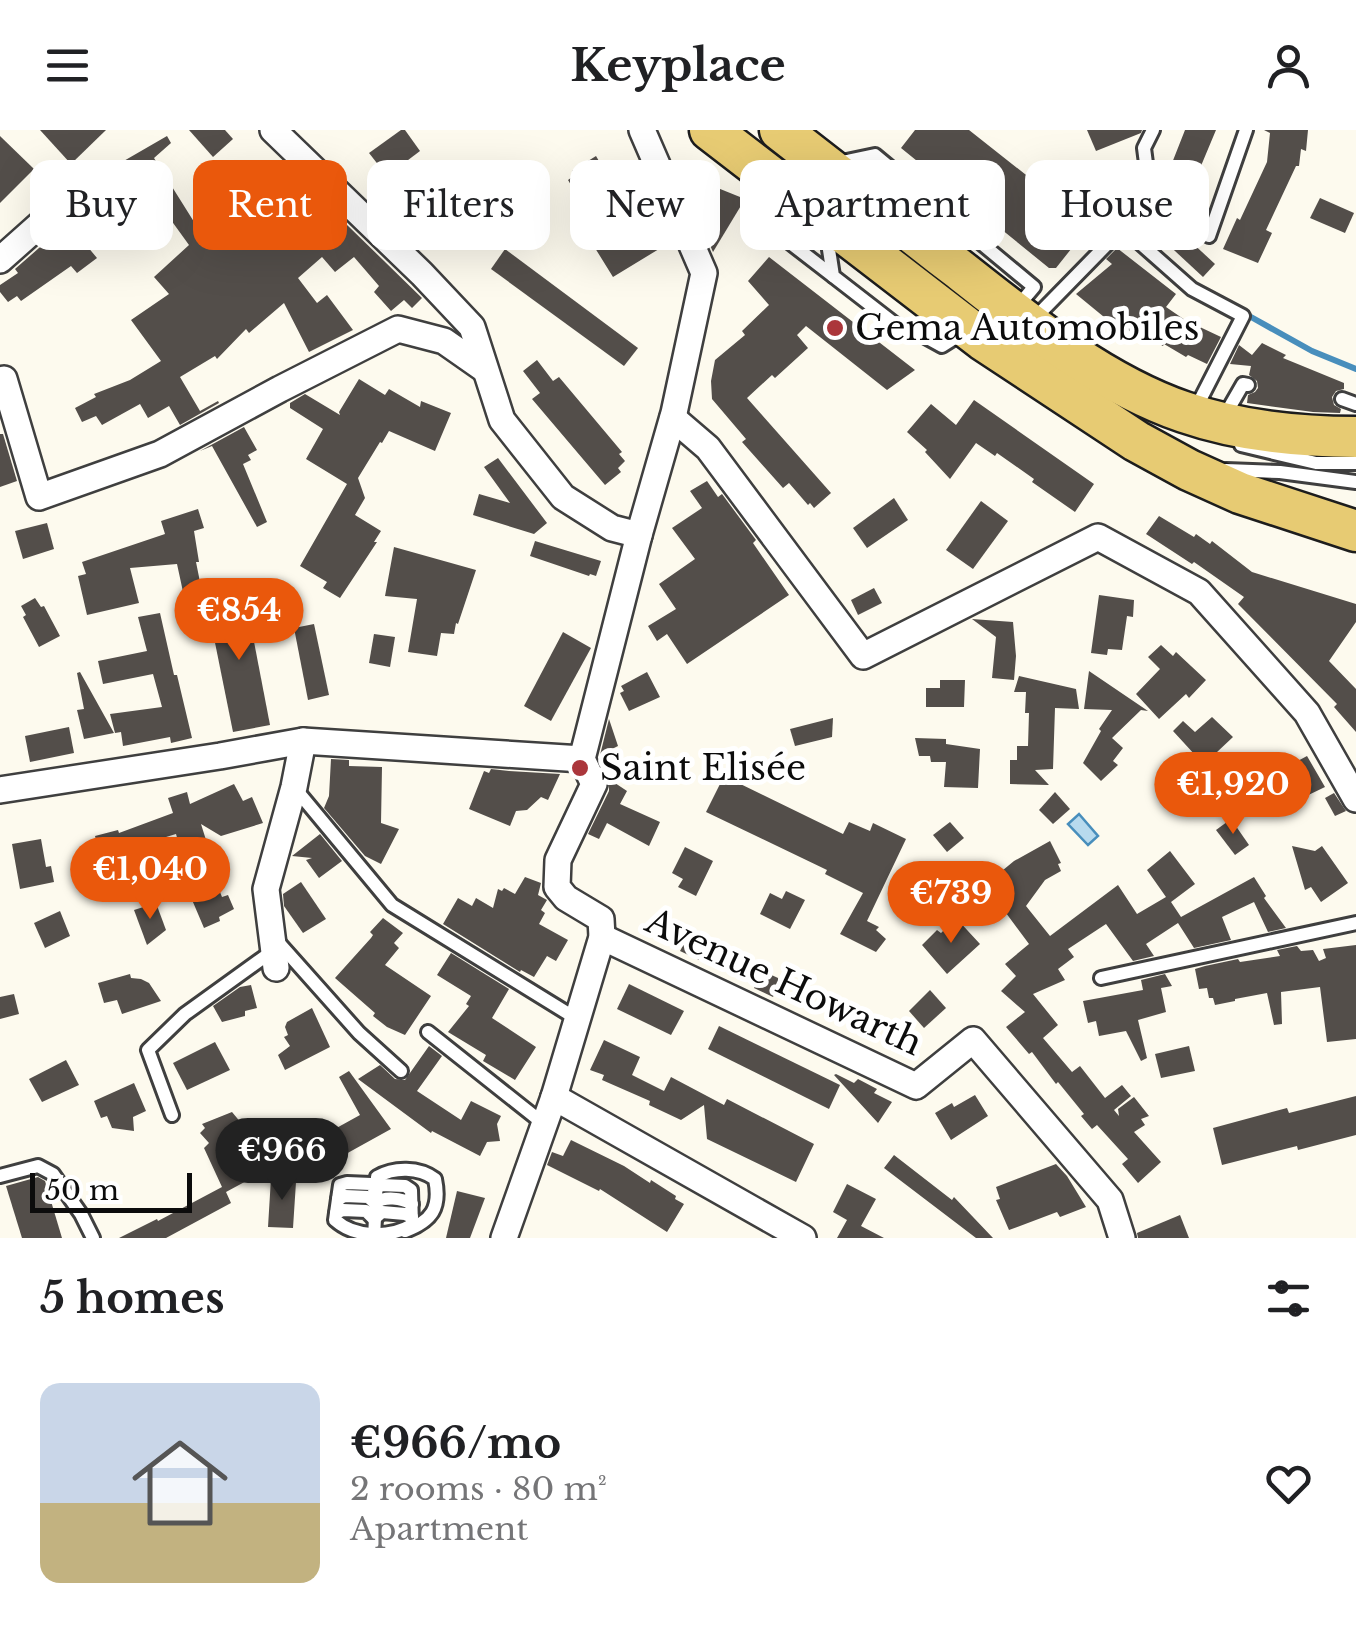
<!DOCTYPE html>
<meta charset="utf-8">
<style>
body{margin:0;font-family:"Libre Baskerville",serif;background:#f2f2f2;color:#202124;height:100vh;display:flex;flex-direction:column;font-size:38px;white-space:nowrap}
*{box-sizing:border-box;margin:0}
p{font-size:32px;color:#757577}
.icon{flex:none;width:55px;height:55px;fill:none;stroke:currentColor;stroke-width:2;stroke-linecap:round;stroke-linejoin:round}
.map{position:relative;height:1108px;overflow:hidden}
.drawer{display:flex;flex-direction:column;background:#fff;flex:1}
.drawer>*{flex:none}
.top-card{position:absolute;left:30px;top:30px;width:1298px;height:90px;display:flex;gap:20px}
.scale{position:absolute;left:30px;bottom:25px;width:162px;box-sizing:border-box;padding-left:10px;border:5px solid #0c0c0c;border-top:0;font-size:28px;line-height:35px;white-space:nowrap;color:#0c0c0c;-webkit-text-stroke:8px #fff;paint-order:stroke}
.price{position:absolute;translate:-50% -85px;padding:0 22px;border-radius:35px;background:#ea580c;color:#fff;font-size:32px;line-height:65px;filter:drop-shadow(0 2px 5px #0008)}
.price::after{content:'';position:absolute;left:50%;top:60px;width:30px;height:22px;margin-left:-15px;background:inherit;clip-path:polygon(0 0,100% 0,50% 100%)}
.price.on{background:#222;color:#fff}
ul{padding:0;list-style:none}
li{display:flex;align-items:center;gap:30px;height:250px;padding:0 40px}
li+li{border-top:2px solid #e0e0e0}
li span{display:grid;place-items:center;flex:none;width:280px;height:200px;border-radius:20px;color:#555}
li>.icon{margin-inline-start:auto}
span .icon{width:120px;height:120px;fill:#fffc;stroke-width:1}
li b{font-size:42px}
h2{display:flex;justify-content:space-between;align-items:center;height:120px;padding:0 40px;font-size:42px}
.tag{padding:0 35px;border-radius:20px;background:#fff;box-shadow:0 10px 40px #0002;font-size:35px;line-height:90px}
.tag.on{background:#ea580c;color:#fff}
header{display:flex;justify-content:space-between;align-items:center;height:130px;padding:0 40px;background:#fff;font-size:45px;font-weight:800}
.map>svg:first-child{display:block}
</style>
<header><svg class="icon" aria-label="menu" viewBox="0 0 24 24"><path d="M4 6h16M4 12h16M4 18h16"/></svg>Keyplace<svg class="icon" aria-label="person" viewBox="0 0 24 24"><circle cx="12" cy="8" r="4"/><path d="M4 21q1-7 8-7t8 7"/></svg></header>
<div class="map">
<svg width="1356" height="1108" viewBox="0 0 1356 1108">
<rect width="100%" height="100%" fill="#fdfaee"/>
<path fill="#b8daee" stroke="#488ebc" stroke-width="2.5" d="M1079,684L1098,706L1088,715L1068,694Z"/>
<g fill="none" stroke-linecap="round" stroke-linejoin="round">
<path stroke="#488ebc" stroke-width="6" d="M1251,187L1312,221L1356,239"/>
</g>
<g fill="#534e4a">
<path d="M40,0H106L71,34Z"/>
<path d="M189,0H225L233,9L213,27Z"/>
<path d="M401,0H405L420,21L387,46L369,23Z"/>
<path d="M915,0H969L1102,105L1093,115L1083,104L1056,138H1049L901,18Z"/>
<path d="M1087,0H1142L1141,3L1096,21Z"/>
<path d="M1185,0H1216L1198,43L1203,45L1191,76L1176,70L1159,56L1168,32L1172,33Z"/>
<path d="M1264,0H1308L1306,21L1301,19L1299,36H1296L1266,100L1272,103L1258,133L1223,119L1237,88L1240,90L1267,32L1270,3Z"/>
<path d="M0,6L34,39L0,73Z"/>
<path d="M167,6L171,13L154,28L206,111L228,98L215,74L248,43L257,52L281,30L295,44L274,68L277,72L304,53L422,168L412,178L404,170L391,181L374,162L379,156L354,127L335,142L322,127L298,148L317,173L327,165L353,200L309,222L284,173L249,203L246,199L217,229L215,226L180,247L200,281L218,271L219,273L180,295L169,276L148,288L140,274L102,295L96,286L82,292L75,278L96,267L94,264L130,250L161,231L131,190L169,164L154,147L189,115L137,43L106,71L93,58L122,32Z"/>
<path d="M596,26L637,96L643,92L659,119L613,147L582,97L592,90L568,50L575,45L572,41Z"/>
<path d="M678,42L745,69L713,122Z"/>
<path d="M1320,68L1354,83L1345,103L1310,88Z"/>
<path d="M1144,72L1161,84L1215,134L1203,147L1134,83Z"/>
<path d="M71,90L90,115L87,116L97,128L77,143L71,136L21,171L17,166L8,172L0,162V155L18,143L15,139Z"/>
<path d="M1117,118L1176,164L1166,177L1185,190L1221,207L1207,234L1188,225L1186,227L1164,214L1163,216L1141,204L1139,207L1117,193L1115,196L1076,164L1112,134L1106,129Z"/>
<path d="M505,119L638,218L624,236L491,139Z"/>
<path d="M769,127L915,240L887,260L806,196L797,205L808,218L775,248L772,245L747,268L831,363L814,378L810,373L808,375L789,353L783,358L742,312L746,309L712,269L711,251L715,230L745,205L742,201L769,175L748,151Z"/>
<path d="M1262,213L1286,225L1283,228L1344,253V259L1336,261L1332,267L1334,275L1341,279L1340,283L1313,282L1247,273L1248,265L1255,262L1258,258L1257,251L1249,245L1251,236L1230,234L1239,215L1252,225Z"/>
<path d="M537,230L553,251L559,247L622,322L619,324L625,331L618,338L621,342L605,355L532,269L540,263L523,241Z"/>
<path d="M359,249L385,265L389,259L420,277L421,271L451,283L435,321L389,301L382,313L380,312L358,348L365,368L355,385L381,401L374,412H377L340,468L323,458L327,452L300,436L347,354L306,329L323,299L290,278V273L305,264L340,285L339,282Z"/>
<path d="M974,270L1094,354L1075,382L1032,352L1034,349L997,323L995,326L976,313L950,349L925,322L927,320L907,302L931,274L956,295Z"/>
<path d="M244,297L257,320L248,325L251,330L243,334L267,392L257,397L212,316L200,321Z"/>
<path d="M0,304H3L17,351L0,357Z"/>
<path d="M498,328L547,393L534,404L473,385L479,364L510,373L484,337Z"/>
<path d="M707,351L718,367L722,364L756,410L753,413L789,465L687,534L667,504L657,511L648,496L676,479L659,454L695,429L672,398L702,378L690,361Z"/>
<path d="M894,368L908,390L867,418L853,398Z"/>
<path d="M981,371L1008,391L973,439L946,420Z"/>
<path d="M198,379L204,398L194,401L199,432H196L203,467L185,471L177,434L130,438L139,473L87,485L78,446L86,444L82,432L165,404L161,391Z"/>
<path d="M1159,386L1194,407L1196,404L1210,414L1212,411L1252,442L1356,474V492L1329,531L1356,559V602L1334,577L1337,574L1238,474L1244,467L1194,432L1192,434L1146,404Z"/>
<path d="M47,393L54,419L23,429L15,401Z"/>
<path d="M535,411L601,431L596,446L590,444L589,446L530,426Z"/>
<path d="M394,417L476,440L458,494L456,493L454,504L441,503L437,526L408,522L417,469L385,466Z"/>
<path d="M874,458L882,473L858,485L851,470Z"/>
<path d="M245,465L270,595L233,602L207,473Z"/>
<path d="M1099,465L1134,470L1133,487L1127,486L1122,520L1108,519L1107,525L1091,523Z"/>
<path d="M35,468L41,477L44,476L60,506L39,517L23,487L26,485L21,476Z"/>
<path d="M160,483L174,545H177L192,608L171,613L170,607L123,616L121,602L115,603L110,584L162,577L153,544L103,554L98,531L147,521L138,487Z"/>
<path d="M972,489L1013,492L1016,526L1014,550L992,548L996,507Z"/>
<path d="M314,494L329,565L308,570L294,498Z"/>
<path d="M563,502L591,518L551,591L524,576Z"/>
<path d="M374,504L395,507L390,537L369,533Z"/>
<path d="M1161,515L1173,526L1176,522L1206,550L1189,568L1186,564L1159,589L1136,564L1160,539L1148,527Z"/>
<path d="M1089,541L1148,581L1141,580L1112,608L1123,618L1113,631L1118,635L1101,651L1083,633L1101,601L1099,599L1112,580L1084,579Z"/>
<path d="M80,542L114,603L84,609L77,580L84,579L77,543Z"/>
<path d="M647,542L660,567L629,581L620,563L624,561L621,556Z"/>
<path d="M1019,546L1076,559L1079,579L1055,578L1053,639L1035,640L1049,655L1010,654V630H1017V616H1028L1029,583H1025L1026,562H1014Z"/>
<path d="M940,550H965L964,577H926V558H940Z"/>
<path d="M1212,587L1233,607L1216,623L1219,626L1207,638L1173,601L1183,591L1195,602Z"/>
<path d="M833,588L832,607L795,616L790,599Z"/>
<path d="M609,589L618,616L600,625Z"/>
<path d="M69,597L74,623L30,632L25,606Z"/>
<path d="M915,608L946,609V614L980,619L978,658L944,657L946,632H931L930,626H919Z"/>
<path d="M1307,626L1325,657L1298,670L1294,663L1290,664L1282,650L1286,648L1281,640Z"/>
<path d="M331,629L349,630V636L382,637L381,693L399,699L381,734L365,726L324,678L329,666Z"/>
<path d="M491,639L509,641L560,644L548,670L541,667L527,680L516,681L510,696L469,679L484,641L489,643Z"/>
<path d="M724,646L843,704L849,692L870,701L873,693L906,709L867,791L879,797L876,800L886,809L876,822L840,804L863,763L825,744L827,740L706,682Z"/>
<path d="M609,649L627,661L620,674L660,692L649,716L607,693L599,709L588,704L609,661Z"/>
<path d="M234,654L243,671L252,667L263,693L221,706L201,694L206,710L180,718L176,704L133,717L138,731L105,741L95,706L118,700L119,703L173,683L168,668L187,662L190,674Z"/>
<path d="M1055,662L1070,679L1053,694L1039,680Z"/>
<path d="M1334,663L1346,681L1335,686L1325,668Z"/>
<path d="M1231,689L1249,715L1235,725L1216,700Z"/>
<path d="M950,692L964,708L947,722L933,705Z"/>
<path d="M320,704L342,731L319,748L306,730L312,728L292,726Z"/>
<path d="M41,709L46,737L51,736L54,752L20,759L12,714Z"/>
<path d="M1050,711L1061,733L1058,734L1061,741L1045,750L1026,776L1050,806L1118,755L1137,784L1166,767L1147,740L1170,721L1195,754L1171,772L1181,787L1254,747L1266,766L1264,768L1286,798L1268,802L1254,772L1222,787L1231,810L1194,818L1178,793L1146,814L1154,826L1133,831L1106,794L1068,819L1074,827L1058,839L1065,850L1033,864L1058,895L1043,908L1072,942L1080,936L1105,968L1122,955L1131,966L1114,980L1119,986L1118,979L1134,967L1149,986L1141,989L1145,995L1134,1002L1161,1032L1138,1053L1122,1034L1128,1029L1097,995L1092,999L1081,986L1084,984L1058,952L1056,954L1032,922L1029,924L1006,897L1025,882L1001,861L1016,846L1005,834L1029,814L992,764L1000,758L991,750L1014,731Z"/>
<path d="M1292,716L1315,721L1322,716L1348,753L1321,772L1311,757L1305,760Z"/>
<path d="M685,717L713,731L696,766L678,757L683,749L672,743Z"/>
<path d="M208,740L216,757H218L222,767L228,765L234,779L219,787L220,791L204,798L187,758L191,757L188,747Z"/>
<path d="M525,747L541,753L538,765L547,770L541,780L545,783L539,794L568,810L556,831L547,826L534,847L521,840L520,842L443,794L458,768L472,776L476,768L493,778L498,759L502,761L504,758L515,764Z"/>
<path d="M301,752L326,789L303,803L284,776L283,764Z"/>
<path d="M786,761L805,770L790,799L760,784L770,763L782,769Z"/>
<path d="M156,773L166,800L147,815L134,780Z"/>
<path d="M60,781L70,806L45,818L34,793Z"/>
<path d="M383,788L403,803L394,813L399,818L385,835L431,866L405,905L387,897L373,886L375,883L335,848L371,808L373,805L370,802Z"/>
<path d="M956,788L980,814L947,844L922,815L937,800L941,803Z"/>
<path d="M691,801L709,810L699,830L680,821Z"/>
<path d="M1356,815V909L1327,912L1320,857L1281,862L1282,894L1274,895L1267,863L1235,869V871L1215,875L1213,868H1209L1207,858L1199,859L1195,839L1205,836L1238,829L1240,832L1280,826L1277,820L1297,816L1301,821L1313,820L1319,831L1326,828L1323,819Z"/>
<path d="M451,823L509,859L492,888L536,917L515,950L483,931L486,925L448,902L469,876L466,874L471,866L437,845Z"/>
<path d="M763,841L778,848V855L773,867L754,858Z"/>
<path d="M130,844L131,848L141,849L149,853L161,871L122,884L117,870L104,873L98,853Z"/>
<path d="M1165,844L1172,856L1161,858L1166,882L1138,890L1147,928L1141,931L1126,901L1099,906L1096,891L1088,893L1083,871L1143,860L1141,850Z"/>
<path d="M629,854L684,881L671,905L617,879Z"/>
<path d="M251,855L257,878L245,881V886L222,892L213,876L240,857Z"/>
<path d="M930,860L946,878L924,898L909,881Z"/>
<path d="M14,864L19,884L0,889V867Z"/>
<path d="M312,878L330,917L285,940L278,925L290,916L284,907L288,905L285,897L287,892Z"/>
<path d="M719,896L840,955L829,979L708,919Z"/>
<path d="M604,910L640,927L632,945L664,961L671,947L724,975L727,969L814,1014L796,1052L707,1009L704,975L681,990L649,975L650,971L602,950L604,945L590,940Z"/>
<path d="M215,912L230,940L187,960L173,933Z"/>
<path d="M429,916L442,926L417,961L461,990L471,971L501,986L497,994L500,1011L487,1012L480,1026L432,1001L431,1003L358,949L380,935L395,949L405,950Z"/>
<path d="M1189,916L1195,941L1161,948L1155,924Z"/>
<path d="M66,930L79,955L42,972L29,949Z"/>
<path d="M349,941L391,999L335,1030L322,1006L360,985L339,947Z"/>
<path d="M836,944L854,953L858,949L877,959L874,963L892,972L878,993L834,945Z"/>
<path d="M134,953L146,981L133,987L134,1001L112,998L107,986L101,988L94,971Z"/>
<path d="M975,965L988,986L951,1010L935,983L952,973L954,977Z"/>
<path d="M1356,966V1005L1298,1020L1297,1016L1222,1035L1213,998L1287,978L1289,983Z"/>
<path d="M232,982L242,994V1002L233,1010L237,1014L234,1017L250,1049L226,1062L231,1073L166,1108H119L157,1089L158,1091L222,1057L204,1018L209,1013L200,1003L205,998L202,994Z"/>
<path d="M571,1010L624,1036L650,1053L651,1050L676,1066L675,1069L684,1074L667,1102L600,1059L599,1061L547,1035L552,1022L563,1026Z"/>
<path d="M894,1025L952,1070L954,1067L993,1108H976L884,1038Z"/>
<path d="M1056,1034L1067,1046L1086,1077L1060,1087L1057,1082L1009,1100L996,1070L1000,1069L996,1057Z"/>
<path d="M38,1047L45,1051L62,1108H22L6,1056Z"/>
<path d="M271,1048L293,1049V1052H296L293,1098L268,1097Z"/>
<path d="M847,1054L876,1069L861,1096L884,1108H837L847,1090L833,1082Z"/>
<path d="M457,1061L485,1068L470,1108H446Z"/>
<path d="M1180,1085L1189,1108H1138L1137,1103Z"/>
</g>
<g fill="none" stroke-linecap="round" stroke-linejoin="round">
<defs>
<g id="lane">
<path d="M1153,0L1144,18L1150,64L1209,106L1246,0"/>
<path d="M837,33L875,25L1034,157L1018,176"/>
<path d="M826,100L833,146L904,201L922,205L942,216L961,204"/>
<path d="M789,112L833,146"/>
<path d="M1031,192L1123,98L1192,159L1243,186L1196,278"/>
<path d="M1342,269L1356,274"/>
<path d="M1224,287L1243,254L1248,255"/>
<path d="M1241,315L1316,333H1356"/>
<path d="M1226,340L1280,342L1356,352"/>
<path d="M294,657L392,775L577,889"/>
<path d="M278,812L359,903L401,941"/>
<path d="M1101,848L1356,793"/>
<path d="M428,902L544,994"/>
<path d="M172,985L148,920L185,884L274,820"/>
<path d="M0,1046L38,1036L53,1044L81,1084L93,1108"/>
<path d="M347,1053L371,1054L375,1060L381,1055L405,1056L411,1060L412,1095C390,1108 355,1108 335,1090L340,1055Z"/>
<path d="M338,1069L345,1066L368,1067L375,1073C385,1066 401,1068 412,1074"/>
<path d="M336,1083L343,1080L366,1081L374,1089L382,1082L405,1084L412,1087"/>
<path d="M374,1108L377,1047C394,1037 419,1037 435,1049C441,1078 432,1091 405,1101"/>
</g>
<g id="street">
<path d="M273,0L422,144L472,197L502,290L563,367L612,398L639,405"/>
<path d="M0,130L64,73"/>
<path d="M4,249L39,367L160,324L280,259L398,199L444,211L484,239"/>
<path d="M673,288L708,318L863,526L1098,407L1199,462L1307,583L1356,669"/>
<path d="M0,660L220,626L303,611L582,629"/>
<path d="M602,807L916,956L973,910L1110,1070L1122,1108"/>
<path d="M276,838L266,759L294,657L303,611"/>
<path d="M554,967L803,1108"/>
<path d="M504,1108L554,967L602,807L601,789L566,768L557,757L558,730L594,654L582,629L639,405L674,283L704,143L642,0"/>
</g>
<g id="primary">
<path d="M710,0L983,210L1136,311L1189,340L1240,363L1356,401"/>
<path d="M780,0C841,47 900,94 960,140C1027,193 1102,254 1184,282C1239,301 1298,307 1356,307"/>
</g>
</defs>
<use href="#lane" stroke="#3f3f3f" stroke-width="18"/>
<use href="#street" stroke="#3f3f3f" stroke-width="30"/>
<use href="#primary" stroke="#1d1d1d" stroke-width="45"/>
<use href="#lane" stroke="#fff" stroke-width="12"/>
<use href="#street" stroke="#fff" stroke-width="25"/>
<use href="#primary" stroke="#e7cb73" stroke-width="40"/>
</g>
<g fill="#ab363b" stroke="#fff" stroke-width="4">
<circle cx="835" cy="198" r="10"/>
<circle cx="580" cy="638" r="10"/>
</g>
<g text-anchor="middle" stroke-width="10" stroke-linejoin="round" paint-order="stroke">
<g font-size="35" fill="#0c0c0c" stroke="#fff" text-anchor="start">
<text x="855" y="210">Gema Automobiles</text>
<text x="600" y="650">Saint Elisée</text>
</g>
<g font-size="35" fill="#0c0c0c" stroke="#fff">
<text transform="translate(784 852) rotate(25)" y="12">Avenue Howarth</text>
</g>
</g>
</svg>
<div class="scale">50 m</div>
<b class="price" style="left:239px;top:533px">€854</b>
<b class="price" style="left:1233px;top:707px">€1,920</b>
<b class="price" style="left:150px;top:792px">€1,040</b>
<b class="price" style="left:951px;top:816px">€739</b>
<b class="price on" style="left:282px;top:1073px">€966</b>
<div class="top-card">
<a class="tag">Buy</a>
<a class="tag on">Rent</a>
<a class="tag">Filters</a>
<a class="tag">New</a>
<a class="tag">Apartment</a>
<a class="tag">House</a>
</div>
</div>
<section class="drawer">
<h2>5 homes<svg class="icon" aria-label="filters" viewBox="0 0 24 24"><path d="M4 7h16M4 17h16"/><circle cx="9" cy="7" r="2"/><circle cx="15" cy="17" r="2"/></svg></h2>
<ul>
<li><span style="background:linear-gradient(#c9d6e8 60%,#c2b280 0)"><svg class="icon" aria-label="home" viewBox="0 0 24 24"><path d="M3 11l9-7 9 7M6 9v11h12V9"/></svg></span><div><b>€966/mo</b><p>2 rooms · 80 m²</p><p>Apartment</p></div><svg class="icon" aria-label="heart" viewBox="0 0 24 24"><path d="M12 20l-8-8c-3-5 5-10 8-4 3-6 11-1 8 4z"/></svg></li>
</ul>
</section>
